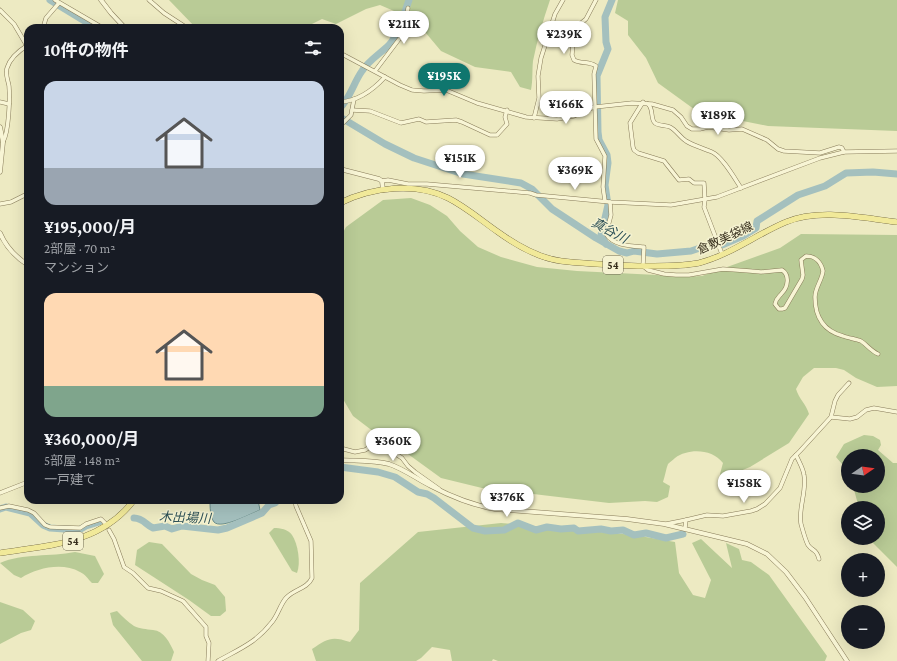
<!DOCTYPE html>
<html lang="ja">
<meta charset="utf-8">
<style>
body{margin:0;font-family:"Crimson Pro","Noto Sans JP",serif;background:#20242c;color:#f1f3f6;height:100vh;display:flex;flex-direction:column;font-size:15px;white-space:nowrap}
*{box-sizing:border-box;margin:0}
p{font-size:13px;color:#9ea1a6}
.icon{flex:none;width:22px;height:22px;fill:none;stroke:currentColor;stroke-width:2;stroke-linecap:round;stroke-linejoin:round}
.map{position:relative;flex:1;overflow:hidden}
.details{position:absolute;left:24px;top:24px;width:320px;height:480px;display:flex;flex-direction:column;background:#171b24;border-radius:12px;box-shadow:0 4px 16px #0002}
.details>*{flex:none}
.needle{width:26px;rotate:77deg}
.controls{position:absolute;left:841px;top:449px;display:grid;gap:8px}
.controls a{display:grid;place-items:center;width:44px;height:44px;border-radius:50%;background:#171b24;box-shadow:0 4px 16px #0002;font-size:20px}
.price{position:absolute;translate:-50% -34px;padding:0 9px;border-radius:14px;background:#fff;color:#222;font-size:13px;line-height:26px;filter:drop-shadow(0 1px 2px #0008)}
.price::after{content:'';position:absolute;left:50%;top:24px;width:12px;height:9px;margin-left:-6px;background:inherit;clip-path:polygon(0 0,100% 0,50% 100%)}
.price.current{background:#0f766e;color:#fff}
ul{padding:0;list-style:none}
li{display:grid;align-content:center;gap:8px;height:212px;padding:0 20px}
li span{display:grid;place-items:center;height:124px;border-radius:12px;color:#555}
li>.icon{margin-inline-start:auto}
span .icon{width:72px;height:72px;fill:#fffc;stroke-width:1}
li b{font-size:17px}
h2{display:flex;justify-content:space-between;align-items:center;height:48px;padding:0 20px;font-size:17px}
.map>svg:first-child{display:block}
</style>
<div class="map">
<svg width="897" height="661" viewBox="0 0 897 661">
<rect width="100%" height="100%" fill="#edeac2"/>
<g fill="#b9cb96">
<path d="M169,0H550C543,20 537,41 533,61C532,70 533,80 531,90L520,87L511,72L475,67L441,51L415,20L380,5L366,9L336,24L322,19L304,28H196Z"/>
<path d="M618,0H897V131L768,126L698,112L658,83L646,58L628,35V21L615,13Z"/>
<path d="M411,198L430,205L447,216L460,231L478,247L501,257L537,267L577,271L657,275L679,277L702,276L780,248L801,234L897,235V386L877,387L856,378L844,370L836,368H814L803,377L796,389C799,399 806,404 809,414L789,443L750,467L723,478L720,474L723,463C712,449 689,448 675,458C673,460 670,462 668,464C666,469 665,476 663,482L670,486L668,497L657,502L645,501L609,503L482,488L441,478L401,449L391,435L374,432L353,416L340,394V238L346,227L383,200Z"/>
<path d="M864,435L873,436L880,440L881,445L878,450L893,463H897V567L868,538H878V508H859L853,486H878V456H848V471L836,457L844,444Z"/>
<path d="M501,523L634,535L675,542L679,573L693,595L705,598L711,580L692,543L701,539L732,568L726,543L739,549L742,560L751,562L769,575L827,656L825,661H498L493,659L492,661H452L450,650L432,647L421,658L416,661H316L312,649C328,638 332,636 350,642L359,630L360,583L418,532Z"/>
<path d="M274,528C280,528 288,529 292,535C298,544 301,563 297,573L292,571L269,533Z"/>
<path d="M149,542L162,544L191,574L202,580L215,585L225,597L226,611L220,616H211L189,600L135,565L137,550Z"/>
<path d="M75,552L95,556L104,574L98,583H92C88,579 85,574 80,572C62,562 37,568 21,578L14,575L0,563C23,553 50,557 75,552Z"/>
<path d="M0,602L23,610L35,621L31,630L21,633L0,644Z"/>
<path d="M117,611C122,616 128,622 134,626C140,629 146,629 153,630C164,631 170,643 174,652L171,661H142L113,625L110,613Z"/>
</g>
<path fill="#a4c0be" stroke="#6b8e8d" d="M210,500H258L260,510C252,513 221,530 214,522C210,517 210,506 210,500Z"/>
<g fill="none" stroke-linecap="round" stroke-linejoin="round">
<g stroke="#a4c0be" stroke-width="7">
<path d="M50,0L96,28"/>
<path d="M340,108C350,98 354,82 362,71C369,60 380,54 389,45C399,34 404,14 409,0"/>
<path d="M340,117L385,144L414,158L463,174L521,183L532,189L552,209L596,238L619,251L627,253L634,251L657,254L691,251L715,243L722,245L743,236L756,228L757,221L798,195L825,186L846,173L873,172L897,174"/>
<path d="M606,244L601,235L608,205L605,185L608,163L607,155L599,140L598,132L597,76L608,49L606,42L605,17L612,0"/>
<path d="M340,467L378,472L395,477L418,492L427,494L434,498L473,528L485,531L504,530L518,523L536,530L547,527L561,529L574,528L578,531L601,529L611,531L623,530L634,535L646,533L666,538L683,534"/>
<path d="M0,509L6,507L30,513L43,525L50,528L79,530L86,526L99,522"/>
<path d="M134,518C143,518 146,525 153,528L165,526L172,529L182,526L218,530L227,528L262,513L269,505L275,503L278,500"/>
</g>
<defs>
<g id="minor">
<path d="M55,0L103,28"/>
<path d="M149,0L164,13L187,28"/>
<path d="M596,0L586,19L580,24L573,42L572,55L574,60C581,64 589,61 596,66L594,74L596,139L605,156L603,187L605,201"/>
<path d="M0,10L14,24L27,46"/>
<path d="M43,28L46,18L59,3"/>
<path d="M340,53L400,85L412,90L424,91L446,90L477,103L526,117L557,119L574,116L588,109L595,107L632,103L652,104L673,110L681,117L687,126L692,129H700L708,127L729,130L742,129L767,140L778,149L784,151L820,153L839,147L842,148L844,152"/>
<path d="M375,71L400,38L404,30L408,8"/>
<path d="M0,102L9,104"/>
<path d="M340,102C359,101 373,90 385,77"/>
<path d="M643,102L630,123L633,147L634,150L638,153L664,161L679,180L689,179L694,183H704L705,200L704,207L722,254"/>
<path d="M648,104C654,109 650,119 655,123C659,126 665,125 670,127C676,130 680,137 686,141C694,146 703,148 712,152C722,156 735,179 741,188"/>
<path d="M352,110L370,111L401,123L419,119L426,122L456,120L462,122L490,135H497L507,124L505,117L507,110"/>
<path d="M534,118L539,98L538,76L541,58L555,14L563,0"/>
<path d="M340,126L351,115L354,99"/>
<path d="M3,142C9,131 10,99 9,86C8,80 5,74 7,68C10,58 20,50 28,45"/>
<path d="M382,181L388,180L408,184H427L530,193L536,195L610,202L671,205L717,197L820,158L844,152L897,151"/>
<path d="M610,202L611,215L606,234C614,246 631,246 644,247L643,266L648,270L664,274L676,275H689L723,269L750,271L761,272L782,270C790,275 788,287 782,293C779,297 776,298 775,304L779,309H782L785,308L802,279L803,275L801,260L806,256C815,256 821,262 823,271C822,280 815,288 815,297C815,317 824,331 843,336C848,338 856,339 861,341C867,345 871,351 878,354"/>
<path d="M0,204L11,202L25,195H28"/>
<path d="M831,417L850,419L857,417L866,410L874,408L897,412"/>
<path d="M340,448L355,452L365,450L375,444H380L402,458L408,466L415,472L439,489"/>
<path d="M796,455C799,462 803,468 804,475C807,492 798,508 801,524C803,531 805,539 808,545C813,552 816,548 819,559"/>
<path d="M0,493L28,482"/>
<path d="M0,508L9,506L28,510L34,513L45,525L50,527L80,528L86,524L101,519L105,523"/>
<path d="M666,524L686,520"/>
<path d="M685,528L686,520L707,515L723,516L751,511L757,509L765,504L780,488L792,459L800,451L831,417L835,401L838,395L849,383"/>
<path d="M109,530L114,539L124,567L133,573L148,588L161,591L183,601L206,627V636L209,643L208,661"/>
<path d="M218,661C239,649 256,643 272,622C278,615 280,605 286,598C294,589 307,589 312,578L311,541L296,506L295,500"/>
</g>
<g id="tertiary">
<path d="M101,0L111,13L125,28"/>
<path d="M0,127L3,142L0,172"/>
<path d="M340,169L379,179L382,181L383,190"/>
<path d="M0,233C6,247 14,256 28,265"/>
<path d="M340,460C356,461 374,460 389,464C404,469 417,479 431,486C452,497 471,505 495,509L627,519L664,524L747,544L767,554L786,572L805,597L847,661"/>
</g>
<g id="primary">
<path d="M340,203C372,187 416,182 448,198C466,207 482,221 498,232C516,245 538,258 561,261C586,264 613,265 639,266C659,266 679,267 699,263C730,255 757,234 786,222C820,208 862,218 897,222"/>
<path d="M0,553C50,545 101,544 134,500"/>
</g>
</defs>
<use href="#minor" stroke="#877b59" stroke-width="4.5"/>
<use href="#tertiary" stroke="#877b59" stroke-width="5"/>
<use href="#primary" stroke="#54482d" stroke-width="6"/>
<use href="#minor" stroke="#f8f5d5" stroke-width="3.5"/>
<use href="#tertiary" stroke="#f8f5d5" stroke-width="4"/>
<use href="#primary" stroke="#f1e999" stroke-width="5.5"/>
</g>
<g text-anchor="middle" stroke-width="3" stroke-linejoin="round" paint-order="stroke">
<g fill="#f5f2d1" stroke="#706a53" stroke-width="1">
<rect x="603" y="256" width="20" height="18" rx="3"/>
<rect x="63" y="532" width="20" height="18" rx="3"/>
</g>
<g font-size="11" font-weight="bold" fill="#372f1d">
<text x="613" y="269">54</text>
<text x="73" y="545">54</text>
</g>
<g font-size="12" fill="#372f1d" stroke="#f5f2d1">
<text transform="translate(725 238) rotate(-25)" y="4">倉敷美袋線</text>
</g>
<g font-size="13" font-style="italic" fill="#2d5056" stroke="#f5f2d1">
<text transform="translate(610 230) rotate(28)" y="5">真谷川</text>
<text transform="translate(185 517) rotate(2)" y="5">木出場川</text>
</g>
</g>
</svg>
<div class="controls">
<a><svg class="needle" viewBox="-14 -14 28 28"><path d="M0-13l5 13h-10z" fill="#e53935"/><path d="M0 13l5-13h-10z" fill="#9ea1a6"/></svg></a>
<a><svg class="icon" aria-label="layers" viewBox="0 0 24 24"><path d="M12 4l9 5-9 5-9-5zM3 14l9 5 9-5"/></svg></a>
<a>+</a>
<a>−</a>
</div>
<b class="price" style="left:404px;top:45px">¥211K</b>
<b class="price" style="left:564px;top:55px">¥239K</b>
<b class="price current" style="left:444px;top:97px">¥195K</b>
<b class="price" style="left:566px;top:125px">¥166K</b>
<b class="price" style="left:718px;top:136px">¥189K</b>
<b class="price" style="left:460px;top:179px">¥151K</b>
<b class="price" style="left:575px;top:191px">¥369K</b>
<b class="price" style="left:393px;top:462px">¥360K</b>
<b class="price" style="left:744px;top:504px">¥158K</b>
<b class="price" style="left:507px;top:518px">¥376K</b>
<section class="details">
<h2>10件の物件<svg class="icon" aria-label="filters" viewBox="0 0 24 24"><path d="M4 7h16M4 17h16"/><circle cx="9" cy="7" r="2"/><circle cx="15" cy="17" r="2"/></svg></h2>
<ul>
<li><span style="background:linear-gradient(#c9d6e8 70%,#9aa5b1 0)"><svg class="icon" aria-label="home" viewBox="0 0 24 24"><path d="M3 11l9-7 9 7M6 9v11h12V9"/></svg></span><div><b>¥195,000/月</b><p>2部屋 · 70 m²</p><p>マンション</p></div></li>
<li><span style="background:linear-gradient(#ffd9b3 75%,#7fa58c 0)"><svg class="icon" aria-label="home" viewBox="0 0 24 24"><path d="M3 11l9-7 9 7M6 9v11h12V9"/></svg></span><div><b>¥360,000/月</b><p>5部屋 · 148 m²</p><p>一戸建て</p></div></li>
</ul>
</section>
</div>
